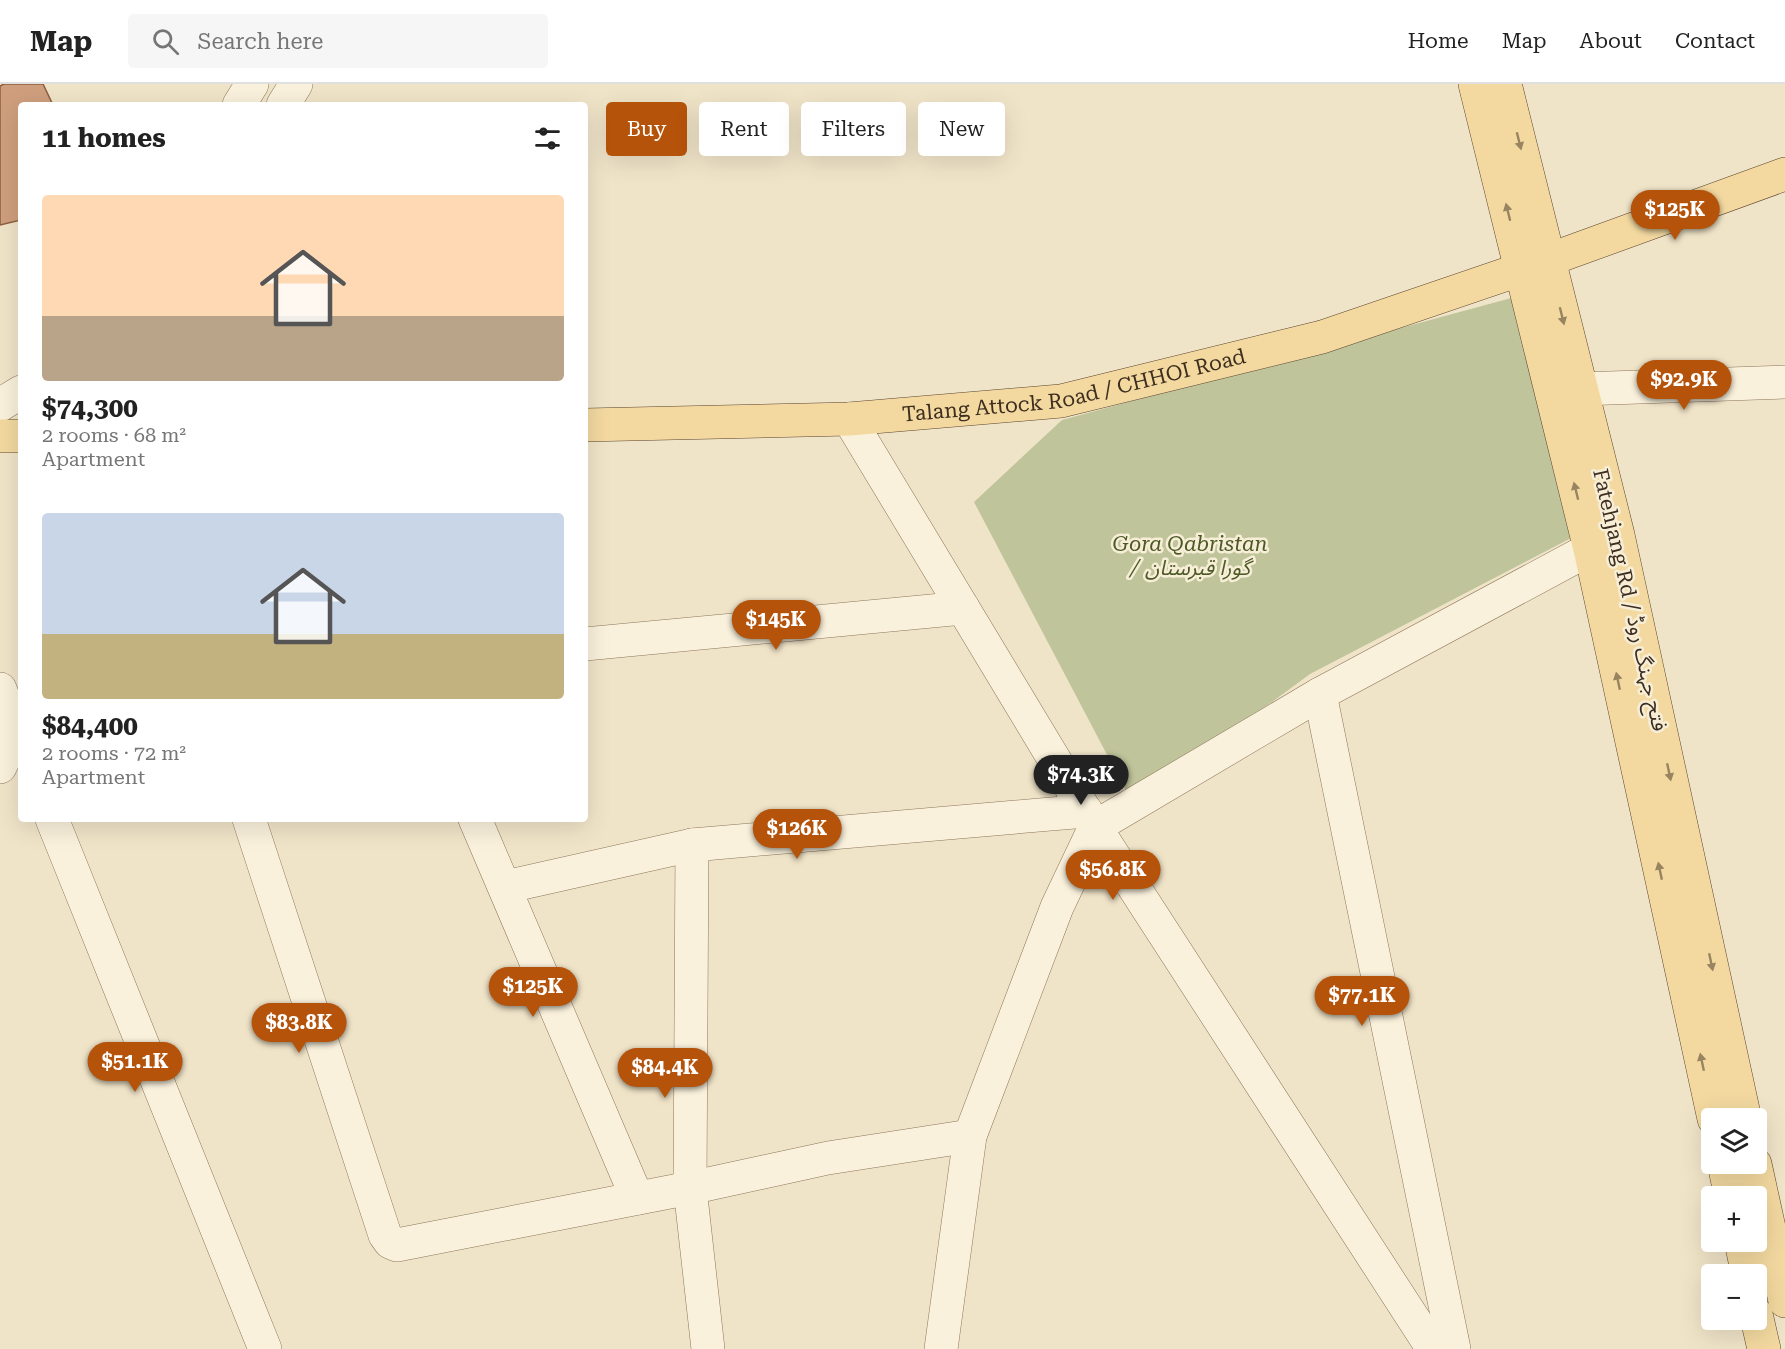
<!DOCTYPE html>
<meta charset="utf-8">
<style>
body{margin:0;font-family:"Roboto Serif","Noto Sans Arabic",serif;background:#f6f6f6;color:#222;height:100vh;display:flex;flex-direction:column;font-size:22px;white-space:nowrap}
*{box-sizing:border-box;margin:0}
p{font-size:20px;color:#767676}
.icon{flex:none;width:33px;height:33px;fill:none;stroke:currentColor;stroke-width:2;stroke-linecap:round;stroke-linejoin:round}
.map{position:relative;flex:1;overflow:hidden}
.details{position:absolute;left:18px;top:18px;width:570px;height:720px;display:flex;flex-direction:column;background:#fff;border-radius:6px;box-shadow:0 6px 24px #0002}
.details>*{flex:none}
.hud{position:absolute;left:606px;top:18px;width:570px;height:54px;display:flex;gap:12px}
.tools{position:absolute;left:1701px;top:1024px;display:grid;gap:12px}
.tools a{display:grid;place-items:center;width:66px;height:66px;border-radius:6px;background:#fff;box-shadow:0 6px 24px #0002;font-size:30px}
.price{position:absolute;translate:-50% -51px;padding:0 14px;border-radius:21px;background:#b45309;color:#fff;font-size:20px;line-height:39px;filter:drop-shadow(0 2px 3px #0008)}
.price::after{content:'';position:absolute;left:50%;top:36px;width:18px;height:14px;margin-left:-9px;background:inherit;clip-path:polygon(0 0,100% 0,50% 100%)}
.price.current{background:#222;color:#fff}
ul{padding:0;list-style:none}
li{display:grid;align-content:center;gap:12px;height:318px;padding:0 24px}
li span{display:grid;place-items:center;height:186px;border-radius:6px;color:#555}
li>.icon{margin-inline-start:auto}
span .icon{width:108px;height:108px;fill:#fffc;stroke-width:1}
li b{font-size:26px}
h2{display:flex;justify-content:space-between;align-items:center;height:72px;padding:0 24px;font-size:26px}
.tag{padding:0 21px;border-radius:6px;background:#fff;box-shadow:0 6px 24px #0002;font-size:21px;line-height:54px}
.tag.current{background:#b45309;color:#fff}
header{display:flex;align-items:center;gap:36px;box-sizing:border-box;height:84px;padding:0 30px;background:#fff;border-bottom:2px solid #e0e0e0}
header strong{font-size:28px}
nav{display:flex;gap:33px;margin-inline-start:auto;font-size:21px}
.search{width:420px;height:54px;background:#f6f6f6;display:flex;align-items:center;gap:15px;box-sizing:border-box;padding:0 21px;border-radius:6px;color:#767676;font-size:22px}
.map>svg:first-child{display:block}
</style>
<header>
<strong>Map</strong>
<div class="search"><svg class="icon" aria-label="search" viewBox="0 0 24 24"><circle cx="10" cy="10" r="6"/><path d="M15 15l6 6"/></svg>Search here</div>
<nav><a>Home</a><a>Map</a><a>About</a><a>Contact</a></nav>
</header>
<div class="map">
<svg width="1785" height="1265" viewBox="0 0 1785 1265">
<rect width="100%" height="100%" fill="#f0e4c8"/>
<path fill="#bfc49a" d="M1541,206L1602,438L1310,590L1133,720L974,418L1062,336Z"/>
<path fill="#cf9f7d" stroke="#8d5f41" stroke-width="1.5" d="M4,0H43L53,21H21V136L0,141V2Z"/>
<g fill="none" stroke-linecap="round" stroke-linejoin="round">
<defs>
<g id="minor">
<path d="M239,21L252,0"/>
<path d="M283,21L296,0"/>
<path d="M1580,305L1785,298"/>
<path d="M0,321L21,308"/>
<path d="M849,335L1095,743L1433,1265"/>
<path d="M585,560L963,524"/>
<path d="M0,605L21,658"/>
<path d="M1320,610L1454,1265"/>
<path d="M0,683L17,647"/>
<path d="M52,735L265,1265"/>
<path d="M249,735L385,1151L390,1158L397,1161L690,1104L828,1074L970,1052"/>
<path d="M475,735L637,1114"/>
<path d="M692,761L690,1104L708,1265"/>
<path d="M505,803L692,761L1086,727"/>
<path d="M941,1265L970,1052L1057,823L1095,743L1320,610L1590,465"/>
</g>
<g id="major">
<path d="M1475,0L1590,465L1714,1035"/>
<path d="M1505,0L1618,451L1745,1035"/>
<path id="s1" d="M585,341L849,335L1061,317L1322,253L1548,176L1785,90"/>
<path d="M0,352H21"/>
<path d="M1724,1080L1731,1113"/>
<path d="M1755,1080L1785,1217"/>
<path d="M1741,1158L1748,1191"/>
<path d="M1756,1230L1764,1265"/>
</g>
</defs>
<use href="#minor" stroke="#8d765c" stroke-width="34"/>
<use href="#major" stroke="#5b4430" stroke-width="34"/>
<use href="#minor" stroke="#faf1dc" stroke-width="33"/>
<use href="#major" stroke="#f3d9a0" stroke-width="33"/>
</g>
<defs><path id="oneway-solid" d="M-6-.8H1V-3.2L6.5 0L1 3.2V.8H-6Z" transform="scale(1.5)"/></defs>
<g fill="#988460">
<use href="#oneway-solid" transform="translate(1519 57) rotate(76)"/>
<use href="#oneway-solid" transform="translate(1508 128) rotate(-104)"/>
<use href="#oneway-solid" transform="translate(1562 232) rotate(76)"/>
<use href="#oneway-solid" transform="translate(1576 407) rotate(-104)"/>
<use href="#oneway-solid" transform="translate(1618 597) rotate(-102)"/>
<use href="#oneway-solid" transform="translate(1669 688) rotate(78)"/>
<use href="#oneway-solid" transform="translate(1660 787) rotate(-102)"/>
<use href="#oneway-solid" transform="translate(1711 878) rotate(78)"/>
<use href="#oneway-solid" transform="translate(1702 978) rotate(-102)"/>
</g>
<g text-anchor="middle" stroke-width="5" stroke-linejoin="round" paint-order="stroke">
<g font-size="21" fill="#3d2e20" stroke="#f7eed8">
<text dy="7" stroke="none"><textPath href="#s1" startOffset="492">Talang Attock Road / CHHOI Road</textPath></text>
<text transform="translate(1630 516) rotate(77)" y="7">Fatehjang Rd / فتح جہنگ روڈ</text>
</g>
<g font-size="21" font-style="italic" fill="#4d5a26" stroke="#f7eed8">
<text x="1190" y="467">Gora Qabristan<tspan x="1190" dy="24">/ گورا قبرستان</tspan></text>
</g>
</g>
</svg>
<div class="tools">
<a><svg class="icon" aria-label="layers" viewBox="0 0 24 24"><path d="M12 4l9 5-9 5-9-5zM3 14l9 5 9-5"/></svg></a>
<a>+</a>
<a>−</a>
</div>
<b class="price" style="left:1675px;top:157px">$125K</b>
<b class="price" style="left:1684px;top:327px">$92.9K</b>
<b class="price" style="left:776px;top:567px">$145K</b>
<b class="price current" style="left:1081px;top:722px">$74.3K</b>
<b class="price" style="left:797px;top:776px">$126K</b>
<b class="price" style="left:1113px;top:817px">$56.8K</b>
<b class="price" style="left:533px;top:934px">$125K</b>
<b class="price" style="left:1362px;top:943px">$77.1K</b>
<b class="price" style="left:299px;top:970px">$83.8K</b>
<b class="price" style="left:135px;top:1009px">$51.1K</b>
<b class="price" style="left:665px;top:1015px">$84.4K</b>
<div class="hud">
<a class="tag current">Buy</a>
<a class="tag">Rent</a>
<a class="tag">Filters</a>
<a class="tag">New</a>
</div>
<section class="details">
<h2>11 homes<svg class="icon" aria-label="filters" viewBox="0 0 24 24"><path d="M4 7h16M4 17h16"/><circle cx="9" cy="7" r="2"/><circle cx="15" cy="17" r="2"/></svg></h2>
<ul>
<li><span style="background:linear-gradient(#ffd9b3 65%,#b9a48a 0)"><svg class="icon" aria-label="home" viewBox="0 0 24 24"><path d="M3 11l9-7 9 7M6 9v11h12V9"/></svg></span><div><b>$74,300</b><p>2 rooms · 68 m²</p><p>Apartment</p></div></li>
<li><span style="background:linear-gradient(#c9d6e8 65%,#c2b280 0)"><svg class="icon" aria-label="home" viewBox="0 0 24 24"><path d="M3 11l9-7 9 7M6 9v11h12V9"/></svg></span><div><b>$84,400</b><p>2 rooms · 72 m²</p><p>Apartment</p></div></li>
</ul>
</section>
</div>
